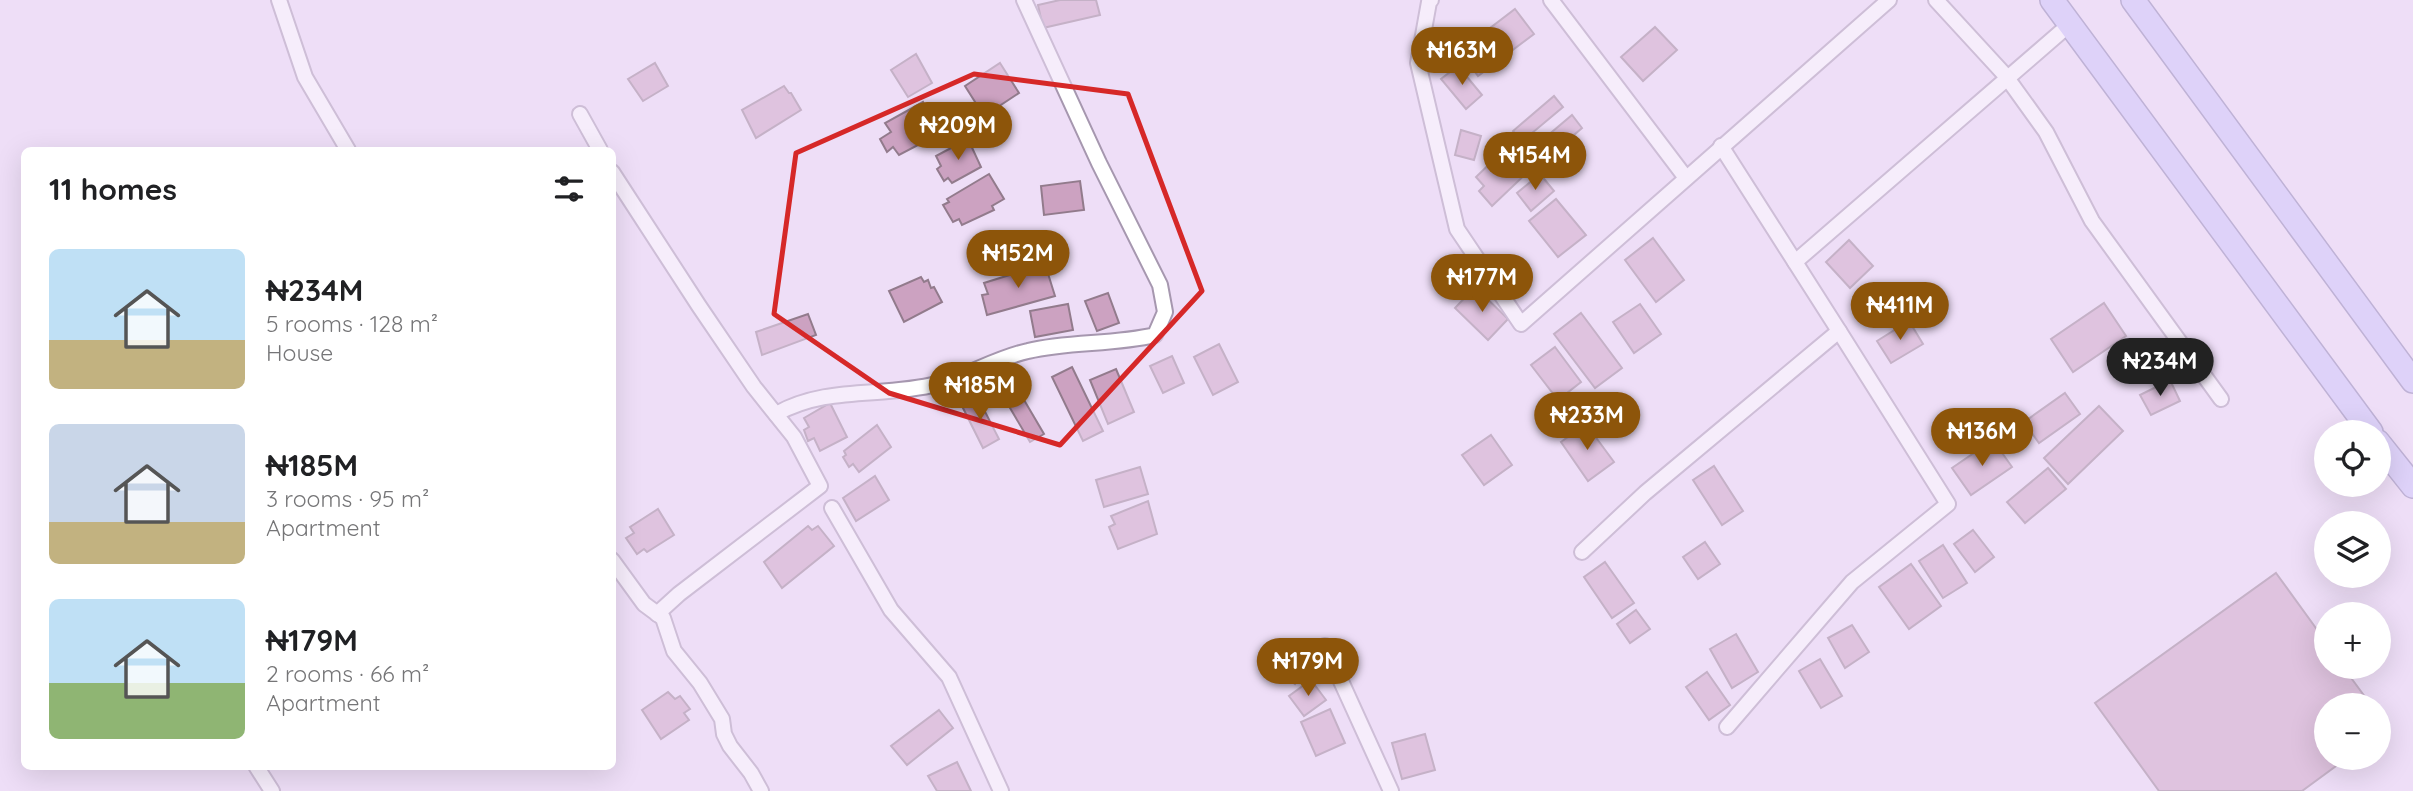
<!DOCTYPE html>
<meta charset="utf-8">
<style>
body{margin:0;font-family:Quicksand,sans-serif;background:#f6f6f6;color:#202124;height:100vh;display:flex;flex-direction:column;font-size:26px;white-space:nowrap}
*{box-sizing:border-box;margin:0}
p{font-size:23px;color:#757577}
.icon{flex:none;width:38px;height:38px;fill:none;stroke:currentColor;stroke-width:2;stroke-linecap:round;stroke-linejoin:round}
.map{position:relative;flex:1;overflow:hidden}
.side{position:absolute;left:21px;top:147px;width:595px;height:623px;display:flex;flex-direction:column;background:#fff;border-radius:10px;box-shadow:0 7px 28px #0002}
.side>*{flex:none}
.tools{position:absolute;left:2314px;top:420px;display:grid;gap:14px}
.tools a{display:grid;place-items:center;width:77px;height:77px;border-radius:50%;background:#fff;box-shadow:0 7px 28px #0002;font-size:35px}
.price{position:absolute;translate:-50% -60px;padding:0 16px;border-radius:24px;background:#8d550a;color:#fff;font-size:23px;line-height:46px;filter:drop-shadow(0 2px 4px #0008)}
.price::after{content:'';position:absolute;left:50%;top:42px;width:21px;height:16px;margin-left:-10px;background:inherit;clip-path:polygon(0 0,100% 0,50% 100%)}
.price.on{background:#222;color:#fff}
ul{padding:0;list-style:none}
li{display:flex;align-items:center;gap:21px;height:175px;padding:0 28px}
li span{display:grid;place-items:center;flex:none;width:196px;height:140px;border-radius:10px;color:#555}
li>.icon{margin-inline-start:auto}
span .icon{width:84px;height:84px;fill:#fffc;stroke-width:1}
li b{font-size:30px}
h2{display:flex;justify-content:space-between;align-items:center;height:84px;padding:0 28px;font-size:30px}
.map>svg:first-child{display:block}
</style>
<div class="map">
<svg width="2413" height="791" viewBox="0 0 2413 791">
<rect width="100%" height="100%" fill="#eedef7"/>
<g fill="#cca2c1" stroke="#927b8c" stroke-width="2">
<path d="M1060,0H1096L1100,15L1043,28L1038,5Z"/>
<path d="M1515,9L1534,34L1478,76L1460,51Z"/>
<path d="M1655,27L1677,50L1643,81L1621,57Z"/>
<path d="M916,54L932,83L908,97L891,70Z"/>
<path d="M655,63L668,86L643,101L628,79Z"/>
<path d="M1000,63L1019,93L984,116L965,86Z"/>
<path d="M1458,66L1482,95L1466,109L1441,79Z"/>
<path d="M784,86L789,93H791L801,110L756,138L742,110Z"/>
<path d="M1554,96L1563,107L1532,133L1540,142L1572,115L1582,128L1540,164L1513,131Z"/>
<path d="M923,102L939,134L899,155L893,147L887,152L880,139L891,132L885,123Z"/>
<path d="M1461,130L1481,136L1474,160L1455,155Z"/>
<path d="M968,139L981,167L952,183L948,178L944,181L937,169L941,166L936,156Z"/>
<path d="M1510,144L1532,168L1492,206L1479,191L1484,186L1476,177Z"/>
<path d="M989,174L1004,199L992,206L994,210L962,225L959,219L953,222L943,205L949,202L947,199Z"/>
<path d="M1540,174L1554,191L1531,211L1517,193Z"/>
<path d="M1080,181L1084,210L1044,215L1041,186Z"/>
<path d="M1556,199L1586,235L1558,257L1529,221Z"/>
<path d="M1653,238L1684,280L1656,302L1625,260Z"/>
<path d="M1849,240L1873,266L1850,288L1826,262Z"/>
<path d="M1045,264L1055,296L987,315L982,295L988,294L984,283Z"/>
<path d="M921,277L924,282L928,280L931,288L934,287L942,302L904,322L889,291Z"/>
<path d="M1475,287L1508,319L1488,340L1455,308Z"/>
<path d="M1108,293L1119,323L1097,331L1085,301Z"/>
<path d="M2104,303L2126,336L2073,372L2051,339Z"/>
<path d="M1068,304L1073,330L1035,337L1030,311Z"/>
<path d="M1640,304L1661,334L1634,353L1613,322Z"/>
<path d="M1581,313L1622,368L1595,388L1554,334Z"/>
<path d="M808,314L816,335L762,355L756,332Z"/>
<path d="M1909,321L1923,344L1891,363L1877,341Z"/>
<path d="M1219,344L1238,382L1213,395L1194,357Z"/>
<path d="M1555,347L1581,382L1558,400L1531,365Z"/>
<path d="M1172,356L1184,383L1163,393L1150,366Z"/>
<path d="M1072,367L1103,431L1083,441L1052,377Z"/>
<path d="M1116,369L1134,412L1108,424L1090,380Z"/>
<path d="M2170,380L2180,401L2151,415L2140,395Z"/>
<path d="M1017,388L1044,434L1030,442L1003,396Z"/>
<path d="M2065,393L2080,414L2039,443L2024,422Z"/>
<path d="M977,396L999,439L983,448L962,406Z"/>
<path d="M830,403L847,437L820,451L814,438L808,441L804,430L809,427L804,418Z"/>
<path d="M2099,406L2123,431L2068,484L2044,458Z"/>
<path d="M1586,424L1614,462L1588,481L1561,442Z"/>
<path d="M877,425L891,447L859,472L853,464L849,467L843,457L846,455L844,451Z"/>
<path d="M1491,435L1512,465L1484,485L1462,455Z"/>
<path d="M1993,440L2012,467L1971,495L1952,468Z"/>
<path d="M1714,466L1743,511L1722,525L1693,480Z"/>
<path d="M1140,467L1148,494L1104,507L1096,480Z"/>
<path d="M2048,468L2066,489L2025,523L2007,502Z"/>
<path d="M875,476L889,500L856,521L843,498Z"/>
<path d="M1148,501L1157,534L1118,549L1109,527L1115,524L1111,516Z"/>
<path d="M658,509L674,535L647,552L644,549L637,554L626,538L634,533L630,527Z"/>
<path d="M808,526L812,530L818,526L834,546L782,588L764,562Z"/>
<path d="M1973,530L1994,557L1975,572L1954,544Z"/>
<path d="M1705,542L1720,564L1698,579L1683,557Z"/>
<path d="M1943,545L1967,583L1943,598L1919,561Z"/>
<path d="M1605,562L1634,603L1612,618L1584,577Z"/>
<path d="M1911,564L1941,606L1909,629L1879,587Z"/>
<path d="M2276,573L2326,642V667H2343L2371,705H2326V758H2347L2302,791H2159L2095,703Z"/>
<path d="M1636,610L1650,629L1630,643L1617,624Z"/>
<path d="M1852,625L1869,652L1845,668L1828,638Z"/>
<path d="M1736,634L1758,672L1732,688L1710,649Z"/>
<path d="M1294,641L1315,658L1295,684L1274,668Z"/>
<path d="M1820,659L1842,696L1821,708L1799,671Z"/>
<path d="M1707,672L1730,705L1709,720L1686,687Z"/>
<path d="M1311,680L1326,700L1304,716L1289,696Z"/>
<path d="M668,692L675,699L680,696L690,709L684,713L689,720L661,739L642,710Z"/>
<path d="M1330,709L1345,743L1316,756L1301,722Z"/>
<path d="M939,710L953,728L907,765L891,746Z"/>
<path d="M1425,734L1435,770L1402,779L1392,743Z"/>
<path d="M957,762L971,791H937L928,776Z"/>
</g>
<g fill="none" stroke-linecap="round" stroke-linejoin="round">
<defs>
<g id="minor">
<path d="M279,0L305,77L348,150"/>
<path d="M1431,0L1429,2L1418,63L1457,229L1521,324L1889,0"/>
<path d="M1551,0L1686,178"/>
<path d="M1936,0L2005,75L2046,132L2092,221L2221,399"/>
<path d="M580,114L600,150"/>
<path d="M612,172L699,306L754,387L794,437L820,486L679,594L657,614"/>
<path d="M1795,262L2070,24"/>
<path d="M776,414C828,385 882,398 937,384C968,376 996,358 1028,351C1069,341 1114,345 1155,335L1165,312L1160,285L1099,163L1024,0"/>
<path d="M832,508L891,610L949,677L1001,791"/>
<path d="M1582,552L1645,493L1839,331L1721,146"/>
<path d="M612,560L644,604L663,618L674,651L700,683L722,719L724,734L730,746L751,773L761,791"/>
<path d="M1325,646L1391,791"/>
<path d="M1727,727L1852,582L1948,504L1839,331"/>
<path d="M256,766L272,791"/>
</g>
<g id="trunk">
<path d="M2052,0L2371,432"/>
<path d="M2133,0L2413,381"/>
<path d="M2378,442L2413,486"/>
</g>
</defs>
<use href="#minor" stroke="#a697af" stroke-width="18"/>
<use href="#trunk" stroke="#857dad" stroke-width="26"/>
<use href="#minor" stroke="#fff" stroke-width="14"/>
<use href="#trunk" stroke="#cbc3fa" stroke-width="23"/>
</g>
<path d="M0 0H2413V791H0ZM974,74L1128,94L1202,291L1060,445L889,393L774,314L796,153Z" fill="#eedef7" fill-opacity=".55" fill-rule="evenodd"/>
<path fill="none" stroke="#d62828" stroke-width="5" stroke-linejoin="round" d="M974,74L1128,94L1202,291L1060,445L889,393L774,314L796,153Z"/>
</svg>
<div class="tools">
<a><svg class="icon" aria-label="locate" viewBox="0 0 24 24"><circle cx="12" cy="12" r="6"/><path d="M12 2v4M12 18v4M2 12h4M18 12h4"/></svg></a>
<a><svg class="icon" aria-label="layers" viewBox="0 0 24 24"><path d="M12 4l9 5-9 5-9-5zM3 14l9 5 9-5"/></svg></a>
<a>+</a>
<a>−</a>
</div>
<b class="price" style="left:1462px;top:87px">₦163M</b>
<b class="price" style="left:958px;top:162px">₦209M</b>
<b class="price" style="left:1535px;top:192px">₦154M</b>
<b class="price" style="left:1018px;top:290px">₦152M</b>
<b class="price" style="left:1482px;top:314px">₦177M</b>
<b class="price" style="left:1900px;top:342px">₦411M</b>
<b class="price on" style="left:2160px;top:398px">₦234M</b>
<b class="price" style="left:980px;top:422px">₦185M</b>
<b class="price" style="left:1587px;top:452px">₦233M</b>
<b class="price" style="left:1982px;top:468px">₦136M</b>
<b class="price" style="left:1308px;top:698px">₦179M</b>
<section class="side">
<h2>11 homes<svg class="icon" aria-label="filters" viewBox="0 0 24 24"><path d="M4 7h16M4 17h16"/><circle cx="9" cy="7" r="2"/><circle cx="15" cy="17" r="2"/></svg></h2>
<ul>
<li><span style="background:linear-gradient(#bfe0f5 65%,#c2b280 0)"><svg class="icon" aria-label="home" viewBox="0 0 24 24"><path d="M3 11l9-7 9 7M6 9v11h12V9"/></svg></span><div><b>₦234M</b><p>5 rooms · 128 m²</p><p>House</p></div></li>
<li><span style="background:linear-gradient(#c9d6e8 70%,#c2b280 0)"><svg class="icon" aria-label="home" viewBox="0 0 24 24"><path d="M3 11l9-7 9 7M6 9v11h12V9"/></svg></span><div><b>₦185M</b><p>3 rooms · 95 m²</p><p>Apartment</p></div></li>
<li><span style="background:linear-gradient(#bfe0f5 60%,#8fb573 0)"><svg class="icon" aria-label="home" viewBox="0 0 24 24"><path d="M3 11l9-7 9 7M6 9v11h12V9"/></svg></span><div><b>₦179M</b><p>2 rooms · 66 m²</p><p>Apartment</p></div></li>
</ul>
</section>
</div>
